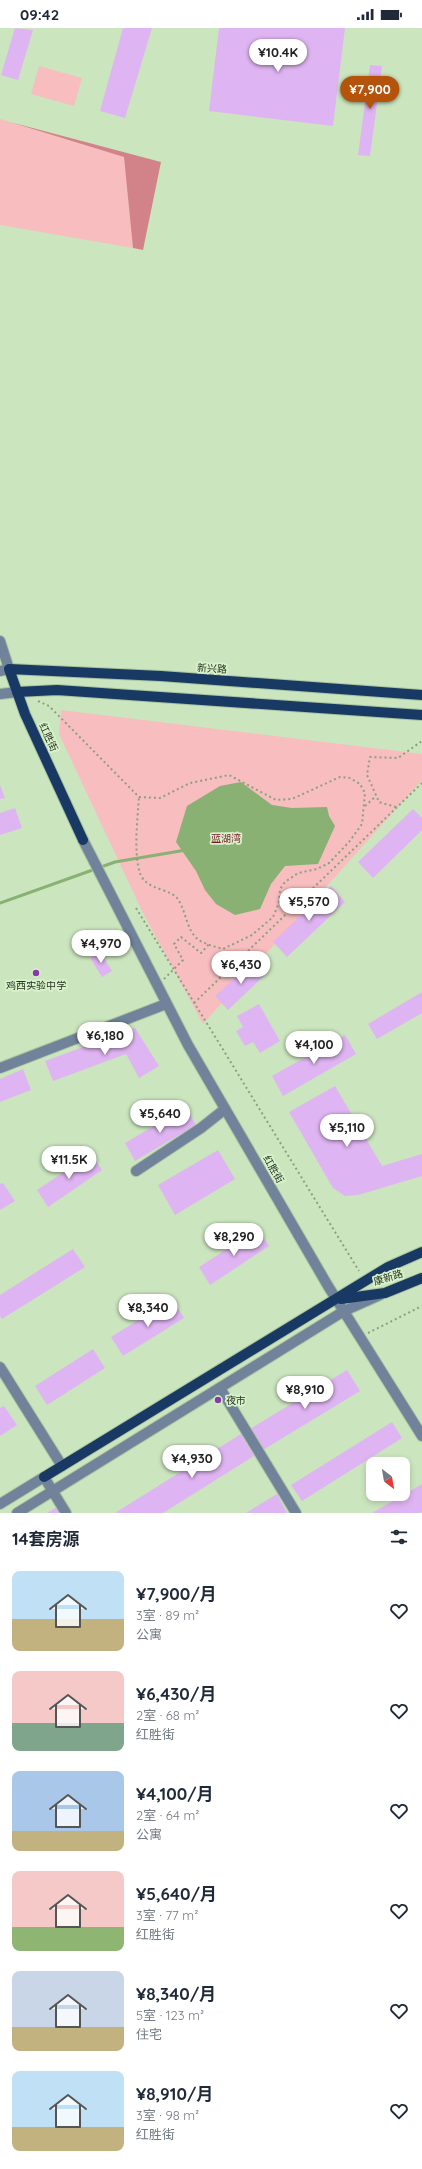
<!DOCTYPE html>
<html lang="zh">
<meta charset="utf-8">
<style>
body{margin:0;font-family:Quicksand,"Noto Sans SC",sans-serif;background:#f6f6f7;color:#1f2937;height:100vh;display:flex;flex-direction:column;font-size:15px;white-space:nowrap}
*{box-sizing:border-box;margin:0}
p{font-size:13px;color:#747a83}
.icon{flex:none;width:22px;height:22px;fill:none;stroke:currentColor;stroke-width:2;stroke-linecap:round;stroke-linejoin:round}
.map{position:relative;height:1485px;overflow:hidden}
.sheet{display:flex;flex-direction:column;background:#fff;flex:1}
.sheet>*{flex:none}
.needle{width:26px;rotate:149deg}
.fabs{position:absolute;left:366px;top:1429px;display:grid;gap:8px}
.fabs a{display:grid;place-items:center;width:44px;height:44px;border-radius:8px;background:#fff;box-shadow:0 2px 6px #0003;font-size:20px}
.price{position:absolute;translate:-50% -34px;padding:0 9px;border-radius:14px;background:#fff;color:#222;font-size:13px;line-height:26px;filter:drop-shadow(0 1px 2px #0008)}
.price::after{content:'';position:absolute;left:50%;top:24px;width:12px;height:9px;margin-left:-6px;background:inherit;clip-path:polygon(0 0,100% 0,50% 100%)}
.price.active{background:#b45309;color:#fff}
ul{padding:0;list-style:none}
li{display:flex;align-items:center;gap:12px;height:100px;padding:0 12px}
li span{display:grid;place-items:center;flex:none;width:112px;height:80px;border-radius:8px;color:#555}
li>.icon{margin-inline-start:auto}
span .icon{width:48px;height:48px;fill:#fffc;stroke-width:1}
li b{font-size:17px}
h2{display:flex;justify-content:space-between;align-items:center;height:48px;padding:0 12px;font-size:17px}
.status{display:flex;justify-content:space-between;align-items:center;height:28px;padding:0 20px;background:#fff;direction:ltr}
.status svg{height:11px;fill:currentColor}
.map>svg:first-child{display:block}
</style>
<div class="status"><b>09:42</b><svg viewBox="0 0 49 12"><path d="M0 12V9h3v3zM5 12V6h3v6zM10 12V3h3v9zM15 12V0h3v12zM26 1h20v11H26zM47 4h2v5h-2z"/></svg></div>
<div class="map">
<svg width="422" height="1485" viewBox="0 0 422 1485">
<rect width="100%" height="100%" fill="#cbe6be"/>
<g fill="#f7bdbf">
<path d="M39,38L82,50L74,78L31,66Z"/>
<path d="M0,91L125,129L133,220L0,197Z"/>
<path d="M61,682L422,726V752L203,996L143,885L59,706Z"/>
</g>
<path fill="#d28389" d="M10,94L161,134L143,222L133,220L124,129Z"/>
<path fill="#88b173" d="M241,754L272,777L292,780L327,779L329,788L335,798L318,836L285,838L271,856L260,881L235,887L216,876L205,862L196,843L176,814L187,778L220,758Z"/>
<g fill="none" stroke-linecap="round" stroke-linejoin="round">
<path stroke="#88b173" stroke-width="3" d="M0,875L115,834L186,822"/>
</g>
<g fill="#dfb4f2">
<path d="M15,0L33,2L18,52L1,47Z"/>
<path d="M123,0H152L125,90L100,83Z"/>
<path d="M219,0H345L333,98L209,83Z"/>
<path d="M370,37L382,38L370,128L358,127Z"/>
<path d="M0,757L5,770L0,771Z"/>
<path d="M15,780L22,800L0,807V785Z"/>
<path d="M413,781L422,790V802L373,850L358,834Z"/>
<path d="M331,858L345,874L287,929L273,914Z"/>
<path d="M100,924L112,943L102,949L90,930Z"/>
<path d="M255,932L267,945L228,982L215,968Z"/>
<path d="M422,964V985L377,1011L368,996Z"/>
<path d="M259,976L280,1013L260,1025L253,1014L245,1018L236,1003L243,999L237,988Z"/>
<path d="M135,1000L159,1038L139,1050L126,1026L53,1053L45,1033Z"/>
<path d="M345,1007L356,1026L283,1068L272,1048Z"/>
<path d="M23,1041L31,1062L0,1074V1051Z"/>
<path d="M335,1058L382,1138L422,1126V1148L358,1167L345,1168L333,1160L289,1084Z"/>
<path d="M186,1079L196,1097L135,1133L125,1115Z"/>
<path d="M218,1122L235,1151L175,1187L158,1157Z"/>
<path d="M91,1126L102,1142L48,1179L37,1162Z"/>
<path d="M3,1155L15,1173L0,1182V1156Z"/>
<path d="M258,1201L269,1218L210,1257L199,1239Z"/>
<path d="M73,1221L85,1239L2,1291L0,1288V1267Z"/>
<path d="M172,1271L184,1290L123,1328L111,1309Z"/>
<path d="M93,1321L105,1340L47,1377L35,1358Z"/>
<path d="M347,1342L360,1363L263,1422L250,1401Z"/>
<path d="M4,1378L17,1397L0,1408V1380Z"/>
<path d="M392,1394L402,1410L302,1473L291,1457Z"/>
<path d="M241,1406L254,1428L163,1485H115Z"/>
<path d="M422,1456V1484L420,1485H372Z"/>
<path d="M277,1466L287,1485H246Z"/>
<path d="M57,1479L61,1485H47Z"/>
</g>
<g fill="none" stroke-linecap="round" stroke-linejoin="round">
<defs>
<g id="minor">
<path d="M0,613L9,641L0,643"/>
<path d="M0,666L17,664"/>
<path d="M83,812L188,1017L328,1258L422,1408"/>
<path d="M0,1040L166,976"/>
<path d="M136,1143L201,1100L225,1081"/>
<path d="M0,1339L62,1438"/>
<path d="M220,1360L296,1485"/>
<path d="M0,1476L44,1449L66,1485"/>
<path d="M17,1485L344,1283L380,1267"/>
</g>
<g id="major">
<path d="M17,664L57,662L422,687"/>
<path d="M83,812L25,686L9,641L161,648L422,667"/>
<path d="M341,1271L385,1265L422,1250"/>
<path d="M44,1449L388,1239L422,1224"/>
</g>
</defs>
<use href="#minor" stroke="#aac29f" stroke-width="12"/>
<use href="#major" stroke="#aac29f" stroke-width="12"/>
<g stroke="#8ba081" stroke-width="2" stroke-dasharray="2 3" stroke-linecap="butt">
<path d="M38,673L49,678L139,769L160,770L190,755L229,747L276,772L292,771L340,749L350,750L360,756L365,765L362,796L349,814L329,835L317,841L298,845L285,854L280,861L279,875L273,889L252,907L223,921C216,919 209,917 202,914C186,906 187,883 177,870C172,863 153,861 145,853C131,841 138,787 139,769"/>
<path d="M365,778L376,768"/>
<path d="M396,779L379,774L367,747L370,729L398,730L422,713"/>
<path d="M136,880L359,1243"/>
<path d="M164,951L183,932L174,916L181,909L201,925L209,916"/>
<path d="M194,975L422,755"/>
<path d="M368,1305L422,1278"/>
</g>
<use href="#minor" stroke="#70839b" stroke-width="10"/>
<use href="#major" stroke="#183963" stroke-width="10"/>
</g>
<g fill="#8a39a8" stroke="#d8f3cb" stroke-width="1.5">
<circle cx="36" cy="945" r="4"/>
<circle cx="218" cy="1372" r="4"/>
</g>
<g text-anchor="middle" stroke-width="3.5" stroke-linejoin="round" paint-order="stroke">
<g font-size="10" fill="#283223" stroke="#d8f3cb">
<text transform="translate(212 640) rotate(4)" y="4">新兴路</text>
<text transform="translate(49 709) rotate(65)" y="4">红胜街</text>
<text transform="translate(274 1141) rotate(60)" y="4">红胜街</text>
<text transform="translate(388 1249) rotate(-17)" y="4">康新路</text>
</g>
<g font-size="10" fill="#771a2b" stroke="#d8f3cb">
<text x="226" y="814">蓝湖湾</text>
</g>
<g font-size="10" fill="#283223" stroke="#d8f3cb">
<text x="36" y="961">鸡西实验中学</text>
<text x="226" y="1376" text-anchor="start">夜市</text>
</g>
</g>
</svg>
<div class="fabs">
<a><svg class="needle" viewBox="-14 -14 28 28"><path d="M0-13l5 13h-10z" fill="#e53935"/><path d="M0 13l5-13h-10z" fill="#747a83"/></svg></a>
</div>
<b class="price" style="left:278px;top:45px">¥10.4K</b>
<b class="price active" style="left:370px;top:82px">¥7,900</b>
<b class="price" style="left:309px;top:894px">¥5,570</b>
<b class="price" style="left:101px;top:936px">¥4,970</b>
<b class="price" style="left:241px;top:957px">¥6,430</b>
<b class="price" style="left:105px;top:1028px">¥6,180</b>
<b class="price" style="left:314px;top:1037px">¥4,100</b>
<b class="price" style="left:160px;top:1106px">¥5,640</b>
<b class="price" style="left:347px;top:1120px">¥5,110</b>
<b class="price" style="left:69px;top:1152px">¥11.5K</b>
<b class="price" style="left:234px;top:1229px">¥8,290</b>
<b class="price" style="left:148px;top:1300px">¥8,340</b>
<b class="price" style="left:305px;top:1382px">¥8,910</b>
<b class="price" style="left:192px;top:1451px">¥4,930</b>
</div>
<section class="sheet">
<h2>14套房源<svg class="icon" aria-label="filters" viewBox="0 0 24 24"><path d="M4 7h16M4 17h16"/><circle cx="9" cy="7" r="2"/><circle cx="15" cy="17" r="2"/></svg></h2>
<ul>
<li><span style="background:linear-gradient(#bfe0f5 60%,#c2b280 0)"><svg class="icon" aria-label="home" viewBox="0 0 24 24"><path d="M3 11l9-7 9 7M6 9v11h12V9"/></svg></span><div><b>¥7,900/月</b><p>3室 · 89 m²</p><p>公寓</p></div><svg class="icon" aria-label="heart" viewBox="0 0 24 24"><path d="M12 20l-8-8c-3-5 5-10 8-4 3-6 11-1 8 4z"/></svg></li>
<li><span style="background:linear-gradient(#f6c9c9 65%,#7fa58c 0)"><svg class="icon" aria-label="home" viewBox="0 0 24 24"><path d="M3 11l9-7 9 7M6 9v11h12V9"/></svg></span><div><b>¥6,430/月</b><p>2室 · 68 m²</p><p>红胜街</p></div><svg class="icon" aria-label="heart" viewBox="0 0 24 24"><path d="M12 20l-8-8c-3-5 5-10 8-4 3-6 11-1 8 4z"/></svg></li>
<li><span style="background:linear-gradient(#a9c7e8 75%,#c2b280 0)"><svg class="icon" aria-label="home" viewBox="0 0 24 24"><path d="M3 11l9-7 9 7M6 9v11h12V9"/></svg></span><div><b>¥4,100/月</b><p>2室 · 64 m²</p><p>公寓</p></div><svg class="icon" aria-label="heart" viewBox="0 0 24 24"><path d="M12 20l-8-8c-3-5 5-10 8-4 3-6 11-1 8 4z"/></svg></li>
<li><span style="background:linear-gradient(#f6c9c9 70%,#8fb573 0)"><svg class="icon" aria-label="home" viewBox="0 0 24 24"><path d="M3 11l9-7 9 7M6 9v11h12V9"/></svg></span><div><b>¥5,640/月</b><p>3室 · 77 m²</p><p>红胜街</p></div><svg class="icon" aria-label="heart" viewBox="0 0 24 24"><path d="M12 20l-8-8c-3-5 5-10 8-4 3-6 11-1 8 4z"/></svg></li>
<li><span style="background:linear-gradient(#c9d6e8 70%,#c2b280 0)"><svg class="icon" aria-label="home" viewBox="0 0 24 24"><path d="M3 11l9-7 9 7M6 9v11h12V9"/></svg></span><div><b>¥8,340/月</b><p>5室 · 123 m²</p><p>住宅</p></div><svg class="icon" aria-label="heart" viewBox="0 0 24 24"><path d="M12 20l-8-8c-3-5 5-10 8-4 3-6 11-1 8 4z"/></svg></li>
<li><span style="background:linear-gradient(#bfe0f5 70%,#c2b280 0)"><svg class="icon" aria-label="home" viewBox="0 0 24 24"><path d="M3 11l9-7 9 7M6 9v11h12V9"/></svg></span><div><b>¥8,910/月</b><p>3室 · 98 m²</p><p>红胜街</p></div><svg class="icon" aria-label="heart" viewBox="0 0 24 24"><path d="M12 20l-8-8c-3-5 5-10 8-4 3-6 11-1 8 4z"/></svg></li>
</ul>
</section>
